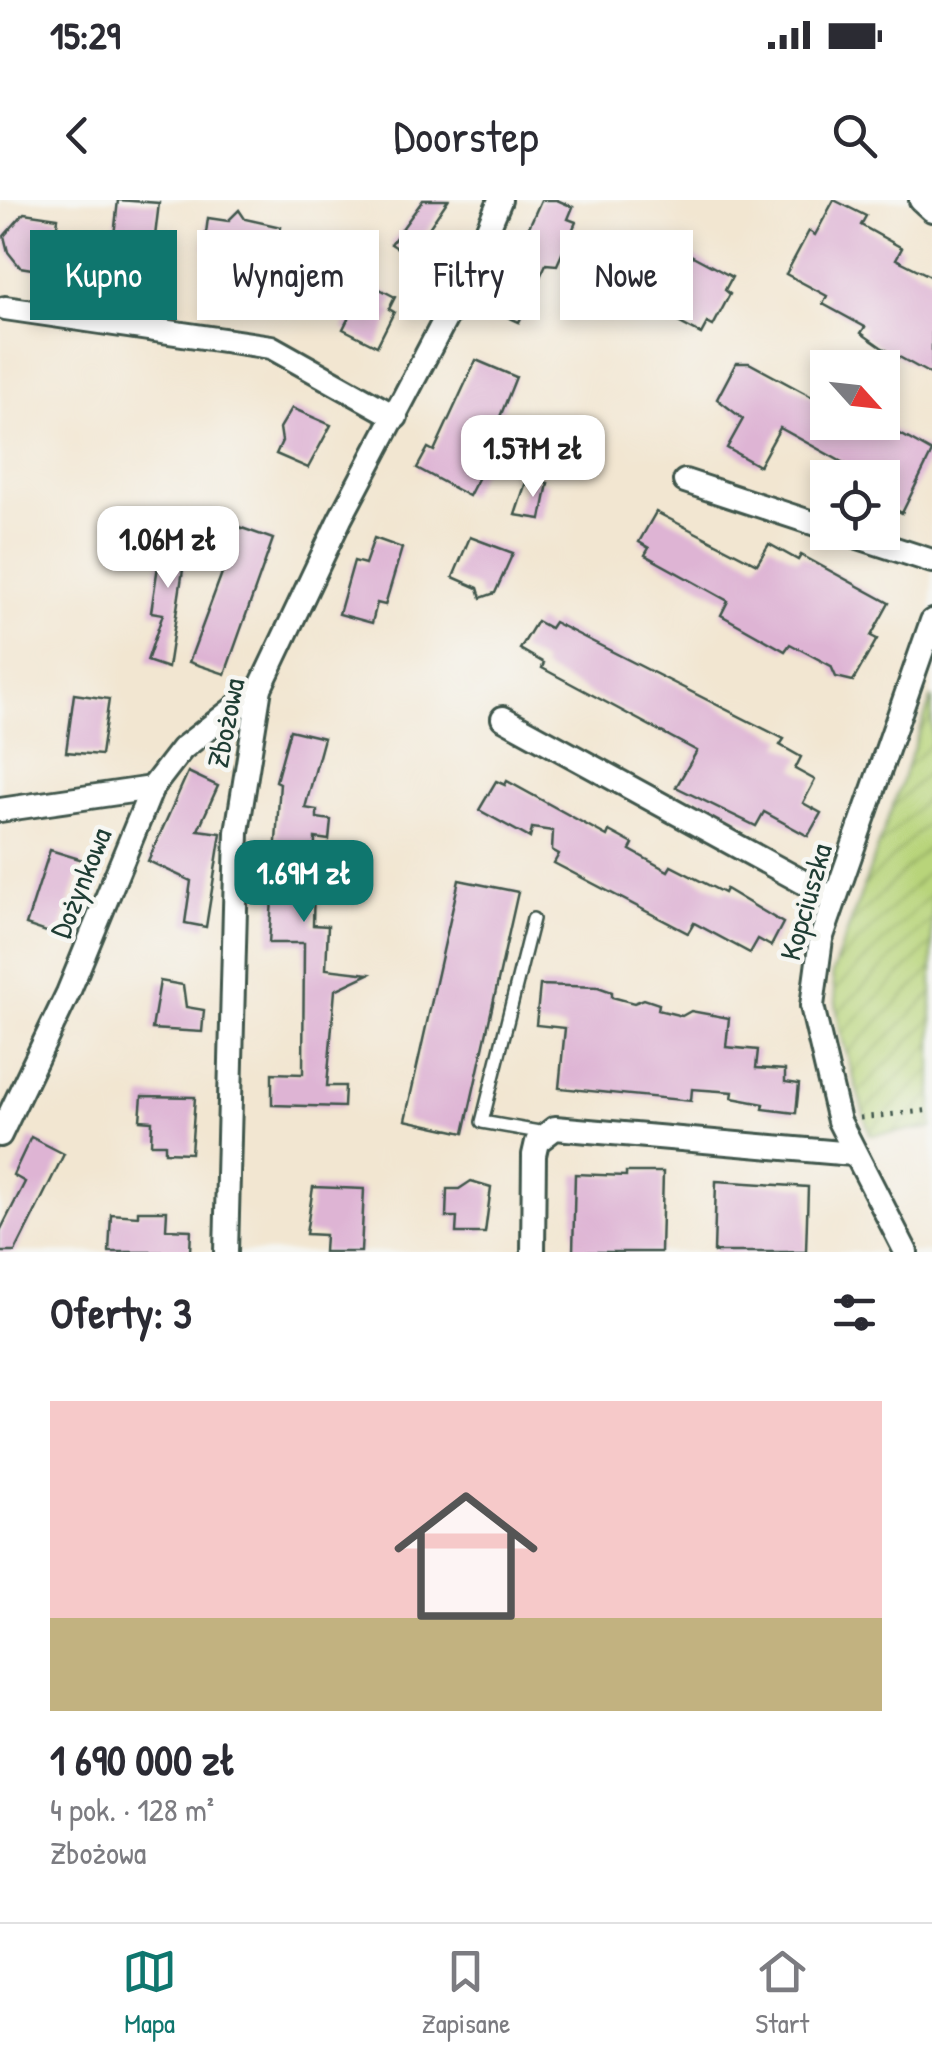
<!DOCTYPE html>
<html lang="pl">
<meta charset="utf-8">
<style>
body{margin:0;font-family:"Patrick Hand",sans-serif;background:#f2f2f3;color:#2b2b33;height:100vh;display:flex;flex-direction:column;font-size:38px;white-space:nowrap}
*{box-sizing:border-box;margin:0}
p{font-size:32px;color:#7c7c81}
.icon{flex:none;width:55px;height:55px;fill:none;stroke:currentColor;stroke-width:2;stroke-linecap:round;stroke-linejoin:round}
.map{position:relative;height:1052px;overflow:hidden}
.sheet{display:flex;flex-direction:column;background:#fff;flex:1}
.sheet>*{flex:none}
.guide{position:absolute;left:30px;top:30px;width:872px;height:90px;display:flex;gap:20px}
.needle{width:65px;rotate:117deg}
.fabs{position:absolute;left:810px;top:150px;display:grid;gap:20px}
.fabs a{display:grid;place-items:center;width:90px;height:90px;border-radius:0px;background:#fff;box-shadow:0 5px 15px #0003;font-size:50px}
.price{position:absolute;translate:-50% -85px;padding:0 22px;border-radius:20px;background:#fff;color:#222;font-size:32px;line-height:65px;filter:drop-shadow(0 2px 5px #0008)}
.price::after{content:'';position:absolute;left:50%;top:60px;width:30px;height:22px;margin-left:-15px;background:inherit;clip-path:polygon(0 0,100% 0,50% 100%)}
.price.on{background:#0f766e;color:#fff}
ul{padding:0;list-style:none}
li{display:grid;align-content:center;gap:20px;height:530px;padding:0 50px}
li span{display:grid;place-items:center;height:310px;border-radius:0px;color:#555}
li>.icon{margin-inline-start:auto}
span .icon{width:180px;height:180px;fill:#fffc;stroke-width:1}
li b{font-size:42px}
h2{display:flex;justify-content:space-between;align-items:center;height:120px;padding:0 50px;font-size:42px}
.pill{padding:0 35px;border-radius:0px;background:#fff;box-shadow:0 5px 15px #0003;font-size:35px;line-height:90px}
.pill.on{background:#0f766e;color:#fff}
.status{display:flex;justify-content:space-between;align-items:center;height:70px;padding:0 50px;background:#fff;direction:ltr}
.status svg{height:28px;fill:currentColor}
header{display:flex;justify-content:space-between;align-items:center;height:130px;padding:0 50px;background:#fff;font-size:45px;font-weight:600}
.tab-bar{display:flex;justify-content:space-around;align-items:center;height:140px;border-top:2px solid #e1e1e2;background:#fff;font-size:28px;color:#7c7c81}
.tab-bar a{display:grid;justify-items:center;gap:5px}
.tab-bar .on{color:#0f766e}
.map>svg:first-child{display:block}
</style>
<div class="status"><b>15:29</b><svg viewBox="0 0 49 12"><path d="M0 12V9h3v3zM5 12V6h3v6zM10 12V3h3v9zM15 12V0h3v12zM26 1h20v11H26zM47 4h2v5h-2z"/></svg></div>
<header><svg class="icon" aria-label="back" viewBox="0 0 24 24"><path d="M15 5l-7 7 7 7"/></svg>Doorstep<svg class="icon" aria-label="search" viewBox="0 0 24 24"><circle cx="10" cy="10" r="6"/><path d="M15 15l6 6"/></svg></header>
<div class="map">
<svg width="932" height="1052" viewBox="0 0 932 1052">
<defs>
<pattern id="garden-furrows" width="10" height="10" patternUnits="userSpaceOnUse" patternTransform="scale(2.5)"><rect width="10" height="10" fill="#b8d47a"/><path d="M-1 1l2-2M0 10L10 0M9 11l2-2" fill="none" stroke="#95ad65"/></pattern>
</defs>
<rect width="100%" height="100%" fill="#f6f6f2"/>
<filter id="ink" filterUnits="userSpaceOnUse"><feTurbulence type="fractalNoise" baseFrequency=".01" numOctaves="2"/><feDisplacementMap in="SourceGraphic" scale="20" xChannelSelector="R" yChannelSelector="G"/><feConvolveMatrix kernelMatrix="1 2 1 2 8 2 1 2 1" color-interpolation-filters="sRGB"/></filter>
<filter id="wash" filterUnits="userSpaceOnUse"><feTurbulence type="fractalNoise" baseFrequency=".0048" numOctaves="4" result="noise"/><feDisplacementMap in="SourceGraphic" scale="40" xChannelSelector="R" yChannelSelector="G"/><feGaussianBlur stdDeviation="2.25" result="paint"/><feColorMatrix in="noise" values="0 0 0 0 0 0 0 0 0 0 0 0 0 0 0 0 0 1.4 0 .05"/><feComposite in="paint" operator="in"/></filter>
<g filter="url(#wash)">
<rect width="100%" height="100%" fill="#f2e6d1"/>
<path fill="url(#garden-furrows)" stroke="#6c8857" stroke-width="2.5" d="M932,497V928L870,935L840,830L832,774Z"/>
<g id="blocks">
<g fill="#deb4d4">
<path d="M118,0L159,3L153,53L171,55L168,82L143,79L144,84L94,75L66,41L113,45Z"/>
<path d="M423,0H448L410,56L391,44Z"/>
<path d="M541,0H557L573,7L568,19L576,22L557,65L546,64L519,122L492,110Z"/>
<path d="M834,0L866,16L861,25L902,48L896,59L932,77V175L881,147L861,133L865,127L823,104L827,96L786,74L809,31L815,35Z"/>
<path d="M239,10L245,19L281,27L277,58L255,55L253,66L223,62L224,51L204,48L208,18L228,21Z"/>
<path d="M24,13L58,18L50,72L20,67L8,52L4,36Z"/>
<path d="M689,54L732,77L725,90L730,94L713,126L707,123L701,134L659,112Z"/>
<path d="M372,85L395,97L389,109L394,112L377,146L343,129L360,95L365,98Z"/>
<path d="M476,160L516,177L484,257L488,259L469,296L417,268L428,248L434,251Z"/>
<path d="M736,163H749L827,205L817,222H879L932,252L902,313L882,302V278H871L780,228L759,266L727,248L743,219L717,199Z"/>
<path d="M292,208L331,225L308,268L276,254L282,241L280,228Z"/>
<path d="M527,279L548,283L541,319L515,315Z"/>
<path d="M656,312L757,364L769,344L798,360L801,355L889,403L871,436L877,439L853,481L836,477L831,466L790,444L785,451L721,415L728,401L645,355L649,348L639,342Z"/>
<path d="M164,326L189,330L168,468L147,461L163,414L151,412Z"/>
<path d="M239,327L273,339L225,474L189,462Z"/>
<path d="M470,337L513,353L495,393L481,398L478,388L453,377Z"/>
<path d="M374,338L402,348L385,405L377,403L372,423L339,414L354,361L365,364Z"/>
<path d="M537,421L550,428L554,422L784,539L780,545L801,557L795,569L815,580L803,603L821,613L808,636L764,612L756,626L676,587L697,551L542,468L544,463L520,449Z"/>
<path d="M74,494L109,499L101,555L66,552Z"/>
<path d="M290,530L324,538L305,608L317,610V618L331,620L329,640L315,638L313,725L328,726L326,769L369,774L335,790L327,886H345L344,907L272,905V873L303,874L304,743H269L280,583L276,581Z"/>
<path d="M188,572L218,586L198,630L221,633L206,727L185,723L191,681L148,661Z"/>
<path d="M496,581L505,585L507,581L607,636L609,631L633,644L630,650L668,671L671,666L724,693L726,689L783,723L771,746L758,739L750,753L694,723L688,733L554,663L559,654L552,650L553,631L532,628L530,638L479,610Z"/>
<path d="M50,650L83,660L58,736L26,725Z"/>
<path d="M459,680L518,692L464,933L405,920Z"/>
<path d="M160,781L183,785L186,807L204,810L202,832L152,829Z"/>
<path d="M540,785L598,787L612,792V797L634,803L644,799L659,804L658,810L682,816L691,811L729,818L726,847L758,850L756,868L785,870V882L799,884L796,913L763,909L764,904L732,898L733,892L692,889L691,901L559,888L565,828L536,825Z"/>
<path d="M142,896L195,897L191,953L165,952V944H151L152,921L140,920Z"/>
<path d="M31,937L64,954L15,1052H0V1031L25,982L13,975Z"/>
<path d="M626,972H663L661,1052H573L575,974L626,976Z"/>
<path d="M471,981L491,987L485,1033H456L457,1017H446L447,989H459Z"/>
<path d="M716,981L808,987L806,1052H714Z"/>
<path d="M313,987L364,989L361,1052H324L325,1035L306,1034Z"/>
<path d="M138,1011H167L166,1029L191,1030L190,1052H109L111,1014L138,1016Z"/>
</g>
</g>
</g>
<g filter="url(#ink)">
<use href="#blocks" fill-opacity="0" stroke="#3f564c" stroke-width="2.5"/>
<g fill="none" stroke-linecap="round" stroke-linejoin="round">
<defs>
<path id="service" d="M533,719L482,922L545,933"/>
<g id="minor">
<path d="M921,0L932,10"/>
<path d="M5,108L271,147L396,217"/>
<path d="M685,281L828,328"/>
<path d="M843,332L932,361"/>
<path d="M503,518L834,699"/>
<path d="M0,610L152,588"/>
<path d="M0,935L68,793L152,588L182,549L260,488"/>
<path d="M226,1052L237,632L260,488L340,319L469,74L500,0"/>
<path d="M533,1052L534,955L537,942L555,928L853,954"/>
<path d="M906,1052L839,921L812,806L821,739L932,421"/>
</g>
</defs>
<use href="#service" stroke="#3f564c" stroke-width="16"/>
<use href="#minor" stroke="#3f564c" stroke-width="28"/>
<path stroke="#3f564c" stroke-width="5" stroke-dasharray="2.5 8" stroke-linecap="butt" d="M860,918L932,910"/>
<use href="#service" stroke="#fff" stroke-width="11"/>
<use href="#minor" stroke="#fff" stroke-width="22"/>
</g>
</g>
<g text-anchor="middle" stroke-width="9" stroke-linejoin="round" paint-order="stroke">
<g font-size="30" fill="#1f3d34" stroke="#f6f6f2">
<text transform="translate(226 523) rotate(-79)" y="10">Zbożowa</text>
<text transform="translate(81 683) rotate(-68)" y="10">Dożynkowa</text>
<text transform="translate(806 702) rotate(-74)" y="10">Kopciuszka</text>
</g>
</g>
</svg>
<div class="fabs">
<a><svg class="needle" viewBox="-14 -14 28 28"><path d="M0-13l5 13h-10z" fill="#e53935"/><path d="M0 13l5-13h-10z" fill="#7c7c81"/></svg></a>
<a><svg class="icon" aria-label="locate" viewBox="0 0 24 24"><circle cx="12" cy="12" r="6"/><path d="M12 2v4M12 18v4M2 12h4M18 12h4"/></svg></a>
</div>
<b class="price" style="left:533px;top:300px">1.57M zł</b>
<b class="price" style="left:168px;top:391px">1.06M zł</b>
<b class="price on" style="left:304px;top:725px">1.69M zł</b>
<div class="guide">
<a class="pill on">Kupno</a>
<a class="pill">Wynajem</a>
<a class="pill">Filtry</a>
<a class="pill">Nowe</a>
</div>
</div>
<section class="sheet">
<h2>Oferty: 3<svg class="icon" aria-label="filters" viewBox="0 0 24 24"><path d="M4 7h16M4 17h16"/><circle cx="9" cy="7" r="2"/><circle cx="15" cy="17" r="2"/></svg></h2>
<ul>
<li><span style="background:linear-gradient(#f6c9c9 70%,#c2b280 0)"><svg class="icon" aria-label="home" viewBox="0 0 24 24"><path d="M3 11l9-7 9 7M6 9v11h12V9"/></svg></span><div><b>1 690 000 zł</b><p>4 pok. · 128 m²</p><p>Zbożowa</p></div></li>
</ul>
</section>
<nav class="tab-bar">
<a class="on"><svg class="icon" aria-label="map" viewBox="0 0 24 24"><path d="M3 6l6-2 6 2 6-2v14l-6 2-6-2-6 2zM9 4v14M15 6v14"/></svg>Mapa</a>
<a><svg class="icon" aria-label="saved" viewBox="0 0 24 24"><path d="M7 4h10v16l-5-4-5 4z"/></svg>Zapisane</a>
<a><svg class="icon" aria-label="home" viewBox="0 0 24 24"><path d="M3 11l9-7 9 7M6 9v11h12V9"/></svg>Start</a>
</nav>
